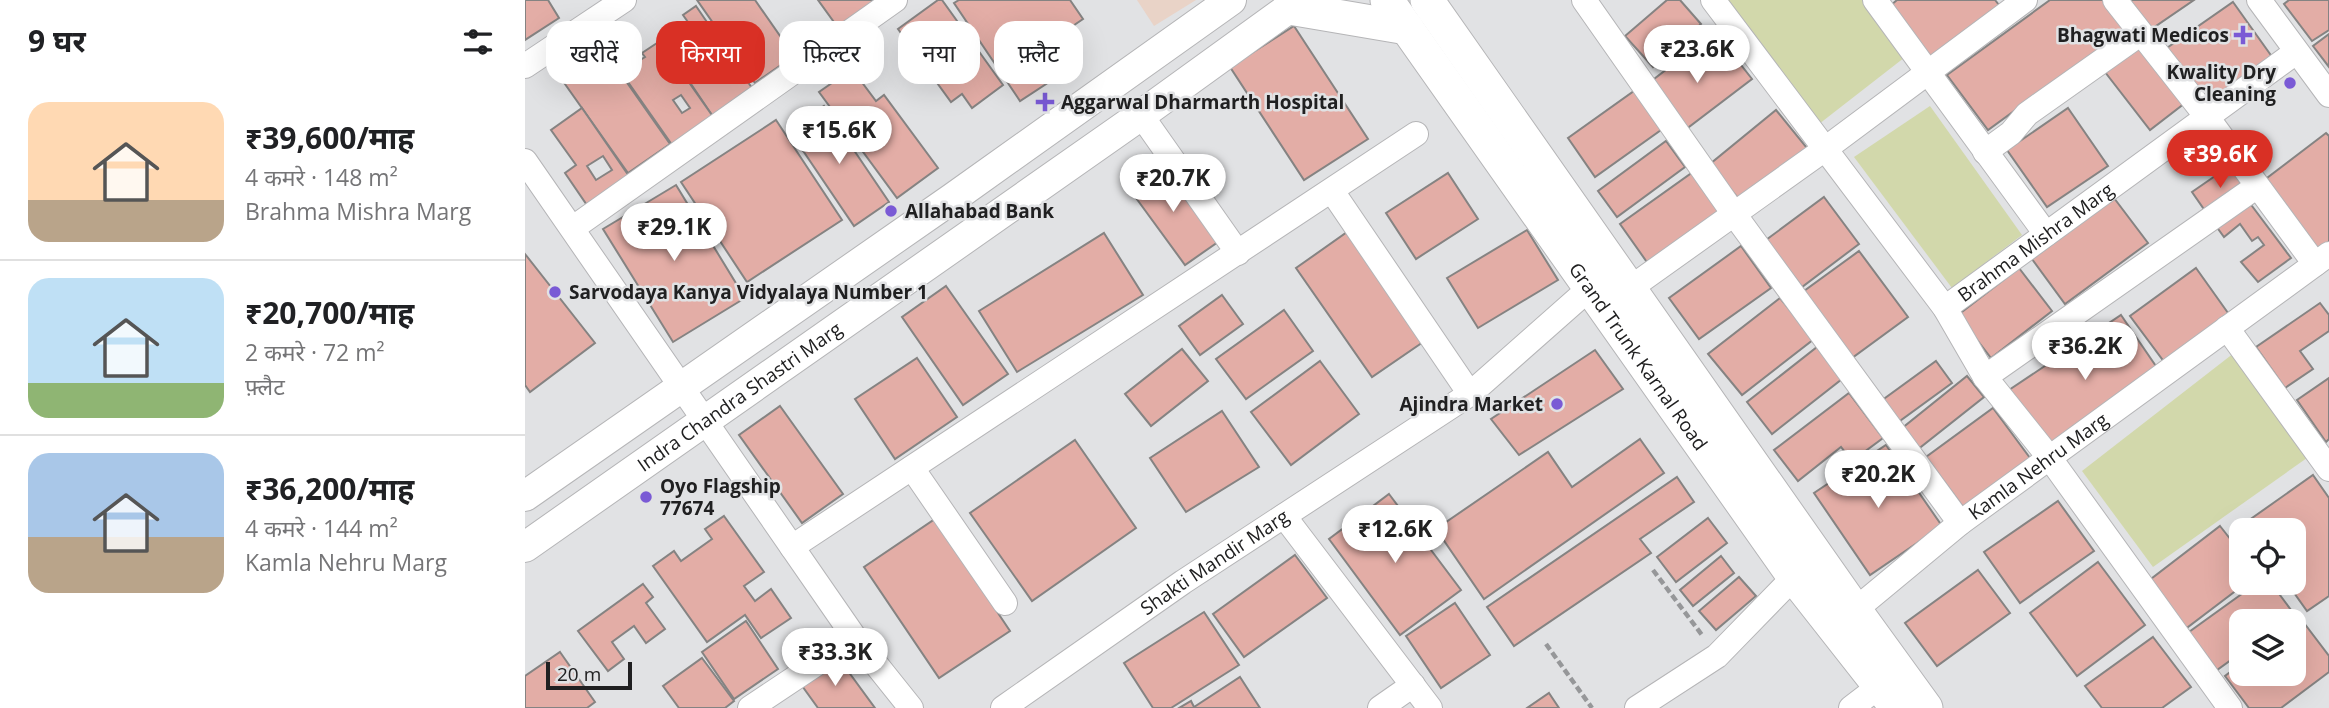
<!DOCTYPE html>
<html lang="hi">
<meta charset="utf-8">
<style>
body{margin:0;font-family:"Open Sans","Noto Sans Devanagari",sans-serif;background:#f6f6f6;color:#202124;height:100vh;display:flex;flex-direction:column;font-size:26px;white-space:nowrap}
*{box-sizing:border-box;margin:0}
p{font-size:23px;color:#757577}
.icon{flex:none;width:38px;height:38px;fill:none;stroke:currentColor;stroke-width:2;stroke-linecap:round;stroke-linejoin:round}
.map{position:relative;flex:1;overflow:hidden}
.details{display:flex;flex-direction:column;background:#fff;width:525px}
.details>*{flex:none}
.top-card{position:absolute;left:21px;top:21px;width:665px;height:63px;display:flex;gap:14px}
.buttons{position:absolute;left:1704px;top:518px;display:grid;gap:14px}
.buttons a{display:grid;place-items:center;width:77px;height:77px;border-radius:14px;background:#fff;box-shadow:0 7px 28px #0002;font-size:35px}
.scale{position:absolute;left:21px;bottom:18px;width:86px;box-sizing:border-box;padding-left:7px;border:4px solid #202021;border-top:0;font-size:19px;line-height:24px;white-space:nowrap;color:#202021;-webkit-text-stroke:5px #e1e2e4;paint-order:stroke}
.price{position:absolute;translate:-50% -60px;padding:0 16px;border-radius:24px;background:#fff;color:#222;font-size:23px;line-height:46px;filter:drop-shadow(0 2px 4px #0008)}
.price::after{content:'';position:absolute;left:50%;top:42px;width:21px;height:16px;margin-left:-10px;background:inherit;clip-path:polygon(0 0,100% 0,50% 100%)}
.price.on{background:#d93025;color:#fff}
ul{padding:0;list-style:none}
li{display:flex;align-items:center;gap:21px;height:175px;padding:0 28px}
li+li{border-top:2px solid #e0e0e0}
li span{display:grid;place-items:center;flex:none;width:196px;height:140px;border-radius:21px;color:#555}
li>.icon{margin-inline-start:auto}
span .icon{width:84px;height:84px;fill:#fffc;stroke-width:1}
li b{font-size:30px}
h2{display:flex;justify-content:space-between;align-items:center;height:84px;padding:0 28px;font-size:30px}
.chip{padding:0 24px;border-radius:21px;background:#fff;box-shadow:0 7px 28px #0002;font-size:24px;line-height:63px}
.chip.on{background:#d93025;color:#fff}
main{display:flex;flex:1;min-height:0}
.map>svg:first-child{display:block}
</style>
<main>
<section class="details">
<h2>9 घर<svg class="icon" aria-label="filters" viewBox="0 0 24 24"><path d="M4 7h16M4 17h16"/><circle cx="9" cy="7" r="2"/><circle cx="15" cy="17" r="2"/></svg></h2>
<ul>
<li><span style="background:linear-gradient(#ffd9b3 70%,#b9a48a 0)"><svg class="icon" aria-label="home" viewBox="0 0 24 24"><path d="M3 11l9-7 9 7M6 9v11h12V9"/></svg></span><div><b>₹39,600/माह</b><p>4 कमरे · 148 m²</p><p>Brahma Mishra Marg</p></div></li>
<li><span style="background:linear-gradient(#bfe0f5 75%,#8fb573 0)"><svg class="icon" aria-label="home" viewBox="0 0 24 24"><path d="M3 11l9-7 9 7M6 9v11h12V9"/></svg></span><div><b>₹20,700/माह</b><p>2 कमरे · 72 m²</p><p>फ़्लैट</p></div></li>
<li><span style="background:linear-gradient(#a9c7e8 60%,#b9a48a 0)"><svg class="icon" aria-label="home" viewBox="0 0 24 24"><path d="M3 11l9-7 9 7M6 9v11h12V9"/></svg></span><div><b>₹36,200/माह</b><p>4 कमरे · 144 m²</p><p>Kamla Nehru Marg</p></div></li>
</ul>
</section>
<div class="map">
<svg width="1804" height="708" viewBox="0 0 1804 708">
<rect width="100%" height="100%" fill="#e1e2e4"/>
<path fill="#e9d3c7" d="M612,0H671L629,26Z"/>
<g fill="#d2d8ab">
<path d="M1197,0H1342L1384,54L1294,124Z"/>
<path d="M1405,106L1497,235L1427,288L1329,157Z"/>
<path d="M1718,346L1789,453L1628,567L1557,471Z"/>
</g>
<g fill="#e3ada6" stroke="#858382" stroke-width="2" fill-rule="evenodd">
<path d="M0,0H23L34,18L0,40Z"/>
<path d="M172,0H230L269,56L230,83Z"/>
<path d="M293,0H351L314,29Z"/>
<path d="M413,0H417L478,85L447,108L437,94L426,102L373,29Z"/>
<path d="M434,0H545L558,19L523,43L541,71L495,101L429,3Z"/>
<path d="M1142,0H1155L1176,24L1128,67L1100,36Z"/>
<path d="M1372,0H1470L1478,10L1408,69L1359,11Z"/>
<path d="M1525,0H1581L1602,29L1463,130L1422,75Z"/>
<path d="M1604,0H1669L1625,30Z"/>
<path d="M1764,0H1804V30L1787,41L1759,4Z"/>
<path d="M1708,2L1750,61L1681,109L1639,50Z"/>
<path d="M171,6L229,91L189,118L143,50L170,32L158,15Z"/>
<path d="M769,26L843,139L779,180L705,67Z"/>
<path d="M1804,34V67L1788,46Z"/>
<path d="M1181,39L1196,58L1205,51L1227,79L1156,133L1120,86Z"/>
<path d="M135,41L191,121L150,149L96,72L120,57L117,53ZM156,95L165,108L157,113L148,100Z"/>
<path d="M1617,44L1660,103L1625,130L1580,72Z"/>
<path d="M77,47L145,144L103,173L35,77Z"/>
<path d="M327,69L351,101L359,95L413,168L372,198L294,92Z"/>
<path d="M1109,91L1136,130L1070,177L1043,138Z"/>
<path d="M299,106L364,202L329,226L264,130Z"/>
<path d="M57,108L108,182L66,211L40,173L51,165L26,130ZM78,156L87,170L71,180L62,166Z"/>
<path d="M1543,108L1583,166L1522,207L1482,150Z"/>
<path d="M1251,110L1282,148L1216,202L1185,164Z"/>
<path d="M251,120L317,220L222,282L156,182Z"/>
<path d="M1801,133L1804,136V243L1791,254L1738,181Z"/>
<path d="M1141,141L1160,167L1092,217L1073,191Z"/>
<path d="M635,163L693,242L660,265L603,187Z"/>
<path d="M1706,165L1723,188L1683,215L1667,192Z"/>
<path d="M1168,172L1198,213L1124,265L1095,224Z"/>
<path d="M923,173L953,219L891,259L861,213Z"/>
<path d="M151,185L220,298L148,342L78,229Z"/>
<path d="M1299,197L1334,244L1277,287L1241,240Z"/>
<path d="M1589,198L1623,243L1540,304L1507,259Z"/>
<path d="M1724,202L1766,258L1733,282L1716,262L1739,245L1733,237L1727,241L1715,224L1699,237L1691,226Z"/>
<path d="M825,230L901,340L847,377L771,268Z"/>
<path d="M1002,230L1033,280L953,328L922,278Z"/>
<path d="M579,233L618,295L492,372L454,311Z"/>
<path d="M1216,246L1246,288L1174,339L1144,298Z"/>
<path d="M1334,251L1383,317L1327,358L1279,291Z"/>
<path d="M0,254L70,343L5,392L0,385Z"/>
<path d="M1494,268L1527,311L1466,358L1433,315Z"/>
<path d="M1671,268L1708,320L1643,367L1605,316Z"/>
<path d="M421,286L483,374L438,405L377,317Z"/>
<path d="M697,295L718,324L675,355L654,326Z"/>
<path d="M1255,298L1289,339L1217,395L1183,354Z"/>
<path d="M1795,303L1804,315V331L1775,351L1788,369L1760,388L1731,347Z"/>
<path d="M759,310L788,351L721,399L691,359Z"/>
<path d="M1596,315L1637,375L1525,450L1484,390Z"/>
<path d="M1292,347L1317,379L1247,434L1222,402Z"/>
<path d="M657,349L683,381L626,426L600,394Z"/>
<path d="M1070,350L1098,389L994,455L966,419Z"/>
<path d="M392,358L432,417L370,459L330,399Z"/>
<path d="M795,361L834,414L766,465L726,412Z"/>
<path d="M1411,361L1427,383L1372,423L1356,401Z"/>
<path d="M1442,376L1459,397L1392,450L1376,429Z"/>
<path d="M1804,378V439L1801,442L1772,400Z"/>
<path d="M1324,393L1358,438L1327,461L1316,447L1273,481L1249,450Z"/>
<path d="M255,406L318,494L277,523L214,435Z"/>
<path d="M1468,408L1505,458L1438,507L1401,457Z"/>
<path d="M697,411L734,467L661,512L625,458Z"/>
<path d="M1115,439L1139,473L959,599L911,529L1023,452L1047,487Z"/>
<path d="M550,440L611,528L507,601L445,513Z"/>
<path d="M1361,445L1417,526L1345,575L1289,493Z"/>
<path d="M1788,475L1804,498V596L1782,611L1762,583H1769V530H1725L1720,523Z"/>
<path d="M1152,477L1169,502L1115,539L1126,553L989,646L962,607Z"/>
<path d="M864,494L936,590L875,635L804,539Z"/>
<path d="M1533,501L1569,551L1495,603L1459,552Z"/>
<path d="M199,516L239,572L219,586L230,601L246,589L266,618L236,638L220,615L182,642L128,566L149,551L156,561L187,539L180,529Z"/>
<path d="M1183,518L1202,543L1151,582L1132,557Z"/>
<path d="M410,519L485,631L414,678L339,567Z"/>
<path d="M1695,526L1717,554V583H1721L1659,630L1622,582Z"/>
<path d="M770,555L802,598L719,657L688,614Z"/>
<path d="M1196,556L1209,573L1168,606L1155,590Z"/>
<path d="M1573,562L1620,625L1552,676L1505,613Z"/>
<path d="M1453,570L1485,613L1412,666L1380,623Z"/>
<path d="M1214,577L1231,596L1191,630L1174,611Z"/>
<path d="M1732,583H1746L1769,614L1759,621H1717V652L1692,670L1664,632Z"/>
<path d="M118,584L128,597L121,603L140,629L121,643L109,626L87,642L99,659L83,671L53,631Z"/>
<path d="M930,603L965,655L916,688L881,636Z"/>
<path d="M679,612L714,665L646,708H628L599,663Z"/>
<path d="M1776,619L1804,656V672L1756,708H1724L1700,676L1717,663V674H1769V623Z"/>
<path d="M221,621L253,669L209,699L177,652Z"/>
<path d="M1628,637L1666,687L1637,708H1577L1560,686Z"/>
<path d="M35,652L70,702L62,708H0V676Z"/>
<path d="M312,656L350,708H293L275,683Z"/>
<path d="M177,658L209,701L200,708H154L138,686Z"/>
<path d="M715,677L735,708H654L666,701L669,707Z"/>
<path d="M1024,693L1034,708H1002Z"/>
</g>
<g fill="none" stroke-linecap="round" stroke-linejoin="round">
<defs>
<g id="minor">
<path d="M1059,0L1209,214L1435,523"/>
<path d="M1188,0L1420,308L1460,377L1524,457L1705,708"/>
<path d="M1350,0L1521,234"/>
<path d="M1590,0L1682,117L1790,264"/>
<path d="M1734,0L1804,95"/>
<path d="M0,66L99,0"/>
<path d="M616,115L713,253"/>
<path d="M1460,152L1486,133L1502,114L1615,34"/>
<path d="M0,161L330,638L386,708"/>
<path d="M807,191L945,394"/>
<path d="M48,228L370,0"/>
<path d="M1104,289L1300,149L1500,0"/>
<path id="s1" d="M1420,308L1771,52"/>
<path d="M1702,328L1804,469"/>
<path d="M1460,377L1731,187"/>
<path d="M387,468L480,603"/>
<path d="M759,516L905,708"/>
<path d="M267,547L891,134"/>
<path id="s2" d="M1330,610L1435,523L1804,254"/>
<path d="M225,708L330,638"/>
<path id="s3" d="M478,708L658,582L945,394L1065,288"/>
<path d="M855,708L888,685"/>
<path d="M1112,708L1192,656L1269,577"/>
<path d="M1326,708L1356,685"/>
</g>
<g id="tertiary">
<path d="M0,496L428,198L706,0"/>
<path id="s4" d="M0,547L616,115L764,8L770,0"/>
</g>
<g id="secondary">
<path id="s5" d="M862,0L1269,577L1372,708"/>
<path d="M902,0L1330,610L1401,708"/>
<path d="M764,8L882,28"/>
</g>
</defs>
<use href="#minor" stroke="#b5b5b7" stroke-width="26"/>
<use href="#tertiary" stroke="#b5b5b7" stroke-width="32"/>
<use href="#secondary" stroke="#b5b5b7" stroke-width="35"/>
<g stroke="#969799" stroke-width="4.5" stroke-dasharray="7 3.5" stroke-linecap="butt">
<path d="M1128,570L1177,635"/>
<path d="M1021,644L1067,708"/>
</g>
<use href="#minor" stroke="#fff" stroke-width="24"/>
<use href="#tertiary" stroke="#fff" stroke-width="30"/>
<use href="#secondary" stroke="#fff" stroke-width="33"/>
</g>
<g fill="#7a5ad5" stroke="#e1e2e4" stroke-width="2.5">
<path d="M1714.5 24.5h7v7h7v7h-7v7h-7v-7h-7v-7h7z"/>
<circle cx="1765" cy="83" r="7"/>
<path d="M516.5 91.5h7v7h7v7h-7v7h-7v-7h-7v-7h7z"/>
<circle cx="366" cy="211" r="7"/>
<circle cx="30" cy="292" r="7"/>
<circle cx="1032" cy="404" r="7"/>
<circle cx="121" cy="497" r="7"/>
</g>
<g text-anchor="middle" stroke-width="5" stroke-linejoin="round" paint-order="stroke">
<g font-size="19" font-weight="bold" fill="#202021" stroke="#e1e2e4" text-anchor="start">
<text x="1704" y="42" text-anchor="end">Bhagwati Medicos</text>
<text x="1751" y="79" text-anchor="end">Kwality Dry<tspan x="1751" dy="22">Cleaning</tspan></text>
<text x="536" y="109">Aggarwal Dharmarth Hospital</text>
<text x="380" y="218">Allahabad Bank</text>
<text x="44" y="299">Sarvodaya Kanya Vidyalaya Number 1</text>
<text x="1018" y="411" text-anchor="end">Ajindra Market</text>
<text x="135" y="493">Oyo Flagship<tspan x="135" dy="22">77674</tspan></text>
</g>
<g font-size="19" fill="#202021" stroke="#e1e2e4">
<text dy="7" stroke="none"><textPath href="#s1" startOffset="112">Brahma Mishra Marg</textPath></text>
<text dy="7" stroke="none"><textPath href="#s5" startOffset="436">Grand Trunk Karnal Road</textPath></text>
<text dy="7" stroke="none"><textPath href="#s4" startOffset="262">Indra Chandra Shastri Marg</textPath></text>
<text dy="7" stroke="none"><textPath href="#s2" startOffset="233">Kamla Nehru Marg</textPath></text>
<text dy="7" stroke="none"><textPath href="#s3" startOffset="257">Shakti Mandir Marg</textPath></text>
</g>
</g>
</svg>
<div class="buttons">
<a><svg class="icon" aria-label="locate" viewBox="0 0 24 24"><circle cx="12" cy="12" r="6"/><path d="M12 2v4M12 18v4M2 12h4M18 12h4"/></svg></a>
<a><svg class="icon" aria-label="layers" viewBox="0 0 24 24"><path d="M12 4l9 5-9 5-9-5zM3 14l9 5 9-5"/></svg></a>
</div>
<div class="scale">20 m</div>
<b class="price" style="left:1172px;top:85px">₹23.6K</b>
<b class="price" style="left:314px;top:166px">₹15.6K</b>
<b class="price on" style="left:1695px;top:190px">₹39.6K</b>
<b class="price" style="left:648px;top:214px">₹20.7K</b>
<b class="price" style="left:149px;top:263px">₹29.1K</b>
<b class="price" style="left:1560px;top:382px">₹36.2K</b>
<b class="price" style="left:1353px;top:510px">₹20.2K</b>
<b class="price" style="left:870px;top:565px">₹12.6K</b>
<b class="price" style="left:310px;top:688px">₹33.3K</b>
<div class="top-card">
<a class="chip">खरीदें</a>
<a class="chip on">किराया</a>
<a class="chip">फ़िल्टर</a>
<a class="chip">नया</a>
<a class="chip">फ़्लैट</a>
</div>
</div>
</main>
